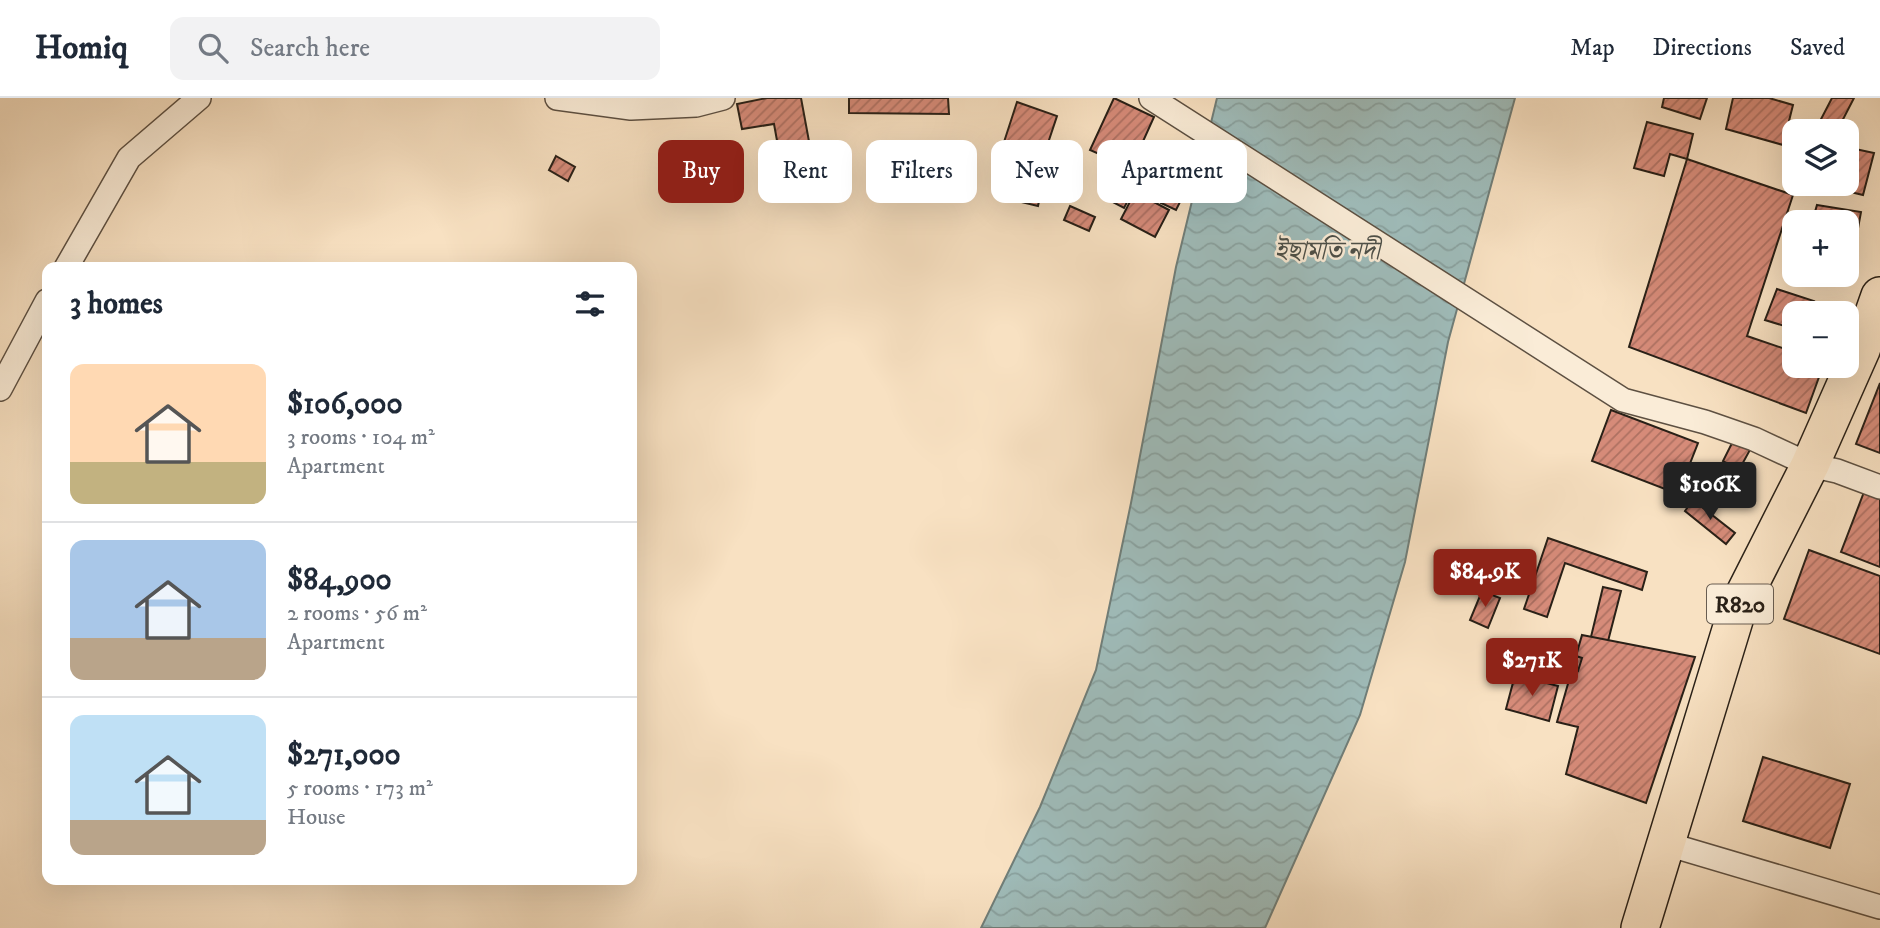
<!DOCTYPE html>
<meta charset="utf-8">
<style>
body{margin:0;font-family:"IM FELL DW Pica","Noto Serif Bengali",serif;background:#f2f2f3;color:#1f2937;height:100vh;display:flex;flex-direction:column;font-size:26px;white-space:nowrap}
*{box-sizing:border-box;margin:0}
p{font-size:23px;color:#747a83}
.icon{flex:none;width:38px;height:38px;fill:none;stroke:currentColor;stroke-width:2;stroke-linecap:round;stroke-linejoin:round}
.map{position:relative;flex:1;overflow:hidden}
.sheet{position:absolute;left:42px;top:164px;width:595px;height:623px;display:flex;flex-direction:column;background:#fff;border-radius:14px;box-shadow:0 7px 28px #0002}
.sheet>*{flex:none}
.hud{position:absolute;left:658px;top:42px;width:665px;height:63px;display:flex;gap:14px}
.tools{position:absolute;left:1782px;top:21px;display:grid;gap:14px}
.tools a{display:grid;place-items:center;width:77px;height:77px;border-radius:14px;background:#fff;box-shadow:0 7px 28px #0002;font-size:35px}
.price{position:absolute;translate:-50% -60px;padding:0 16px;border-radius:7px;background:#8f2418;color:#fff;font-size:23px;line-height:46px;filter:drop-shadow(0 2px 4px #0008)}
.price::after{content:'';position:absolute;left:50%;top:42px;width:21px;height:16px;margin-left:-10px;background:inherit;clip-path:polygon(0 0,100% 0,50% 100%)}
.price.active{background:#222;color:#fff}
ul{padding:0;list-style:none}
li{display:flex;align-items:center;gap:21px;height:175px;padding:0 28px}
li+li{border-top:2px solid #e0e1e3}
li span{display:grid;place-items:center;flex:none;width:196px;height:140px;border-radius:14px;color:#555}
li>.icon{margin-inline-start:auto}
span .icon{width:84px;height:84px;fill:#fffc;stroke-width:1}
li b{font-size:30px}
h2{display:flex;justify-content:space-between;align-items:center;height:84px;padding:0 28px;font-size:30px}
.pill{padding:0 24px;border-radius:14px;background:#fff;box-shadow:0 7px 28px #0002;font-size:24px;line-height:63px}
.pill.active{background:#8f2418;color:#fff}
header{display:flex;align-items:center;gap:42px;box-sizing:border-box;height:98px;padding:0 35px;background:#fff;border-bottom:2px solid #e0e1e3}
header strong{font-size:33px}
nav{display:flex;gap:38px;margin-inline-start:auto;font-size:24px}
.search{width:490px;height:63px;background:#f2f2f3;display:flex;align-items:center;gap:18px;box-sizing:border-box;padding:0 24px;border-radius:14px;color:#747a83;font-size:26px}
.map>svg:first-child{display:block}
</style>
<header>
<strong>Homiq</strong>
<div class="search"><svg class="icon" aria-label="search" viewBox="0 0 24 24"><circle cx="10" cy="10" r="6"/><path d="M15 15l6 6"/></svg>Search here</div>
<nav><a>Map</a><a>Directions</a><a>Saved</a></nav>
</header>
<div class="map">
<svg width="1880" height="830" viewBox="0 0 1880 830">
<defs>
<pattern id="water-waves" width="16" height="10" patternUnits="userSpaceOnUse" patternTransform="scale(1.75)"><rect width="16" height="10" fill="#9fbcba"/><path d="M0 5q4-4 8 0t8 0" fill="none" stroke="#89a19f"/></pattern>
<pattern id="building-hatch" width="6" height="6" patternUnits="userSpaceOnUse" patternTransform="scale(1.75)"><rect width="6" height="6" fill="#d68b79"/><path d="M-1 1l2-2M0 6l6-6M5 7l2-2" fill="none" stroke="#ae7162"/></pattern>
</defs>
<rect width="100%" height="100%" fill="#f8e1c2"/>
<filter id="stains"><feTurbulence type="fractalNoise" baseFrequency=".00286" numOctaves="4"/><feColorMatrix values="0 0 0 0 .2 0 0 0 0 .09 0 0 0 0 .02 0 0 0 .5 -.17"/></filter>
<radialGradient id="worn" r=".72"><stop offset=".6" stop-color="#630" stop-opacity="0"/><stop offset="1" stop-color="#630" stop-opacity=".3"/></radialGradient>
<path fill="url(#water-waves)" stroke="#707e79" stroke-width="2" d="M1217,0H1515L1448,244L1405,464L1360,617L1265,830H981L1040,709L1096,572L1131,405L1176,169Z"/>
<g fill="url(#building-hatch)" stroke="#292017" stroke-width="2">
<path d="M767,0H801L813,65L782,70L774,26L742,31L737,6Z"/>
<path d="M849,0H948L949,16L849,15Z"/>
<path d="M1114,0L1154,19L1131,70L1090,52Z"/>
<path d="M1664,0H1707L1700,21L1662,9Z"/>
<path d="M1733,0H1769L1793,7L1783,47L1726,31Z"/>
<path d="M1832,0H1854L1837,33L1819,25Z"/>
<path d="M1017,4L1057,18L1044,57L1004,44Z"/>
<path d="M1647,24L1693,36L1687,61L1670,56L1664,78L1634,70Z"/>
<path d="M1793,40L1794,41V79L1784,77Z"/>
<path d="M1846,49L1874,55L1863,97L1821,87L1822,86H1846Z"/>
<path d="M556,58L575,69L568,83L549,72Z"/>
<path d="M1687,61L1793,97L1747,238L1794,254V268H1823L1806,315L1629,249Z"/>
<path d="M1064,65L1081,74L1080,89L1072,103L1066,100L1070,94L1053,85Z"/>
<path d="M1179,72L1193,79L1188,89L1174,82Z"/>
<path d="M1004,81L1042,90L1038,108L1000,99Z"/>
<path d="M1119,81L1135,89L1124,110L1109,102Z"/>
<path d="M1171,85L1186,92L1176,112L1161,105Z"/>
<path d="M1135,94L1169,112L1155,139L1121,121Z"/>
<path d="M1817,107L1861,114L1856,141L1846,139V124H1812Z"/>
<path d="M1070,108L1095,119L1089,133L1064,122Z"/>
<path d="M1777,191L1814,203L1809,215H1794V231L1765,222Z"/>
<path d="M1880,285V355L1856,346Z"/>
<path d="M1611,312L1698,345L1678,396L1592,363Z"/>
<path d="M1734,341L1751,350L1739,372L1723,363Z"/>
<path d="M1864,394L1880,400V469L1841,454Z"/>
<path d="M1693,402L1735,435L1726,446L1685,413Z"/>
<path d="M1548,440L1647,474L1642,492L1565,465L1547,519L1524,511Z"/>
<path d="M1809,452L1880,478V556L1784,521Z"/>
<path d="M1603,489L1621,493L1607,547L1590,543Z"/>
<path d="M1482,493L1500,500L1488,530L1470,522Z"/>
<path d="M1582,537L1695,559L1646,705L1566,676L1578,629L1557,624Z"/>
<path d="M1539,546L1582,560L1578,573L1535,559Z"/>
<path d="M1515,577L1558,588L1549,623L1506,611Z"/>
<path d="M1763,659L1850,686L1830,750L1743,723Z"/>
</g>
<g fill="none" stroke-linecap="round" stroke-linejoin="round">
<defs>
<g id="minor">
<path d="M557,0L631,10L696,7L723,0"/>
<path d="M1151,0L1623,302L1705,324L1754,341L1810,367L1837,373L1880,389"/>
<path d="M66,170L129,60L199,0"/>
<path d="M0,291L47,203"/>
<path d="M1667,746L1880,809"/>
</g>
<path id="primary" d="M1640,830L1738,509L1810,367L1861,252L1880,198"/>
</defs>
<use href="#minor" stroke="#5d5042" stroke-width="26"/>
<use href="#primary" stroke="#292017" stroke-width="40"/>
<use href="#minor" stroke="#faecd7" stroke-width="23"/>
<use href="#primary" stroke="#f8e1c2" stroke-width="37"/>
</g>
<g text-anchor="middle" stroke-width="5" stroke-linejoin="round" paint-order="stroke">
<rect fill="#faecd7" stroke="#685d51" stroke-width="2" x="1707" y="486.5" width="66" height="39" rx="5"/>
<g font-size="23" font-weight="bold" fill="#292017">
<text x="1740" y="514">R820</text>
</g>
<g font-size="26" font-style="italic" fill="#4c4f48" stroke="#faecd7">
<text x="1327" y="161">ইছামতি নদী</text>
</g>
</g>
<rect width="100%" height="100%" filter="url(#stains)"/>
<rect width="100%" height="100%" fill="url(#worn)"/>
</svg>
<div class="tools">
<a><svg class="icon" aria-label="layers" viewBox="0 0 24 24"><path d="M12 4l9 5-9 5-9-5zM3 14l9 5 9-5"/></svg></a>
<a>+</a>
<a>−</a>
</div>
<b class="price active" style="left:1710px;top:424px">$106K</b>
<b class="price" style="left:1485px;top:511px">$84.9K</b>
<b class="price" style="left:1532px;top:600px">$271K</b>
<div class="hud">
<a class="pill active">Buy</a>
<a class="pill">Rent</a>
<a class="pill">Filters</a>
<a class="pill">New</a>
<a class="pill">Apartment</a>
</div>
<section class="sheet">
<h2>3 homes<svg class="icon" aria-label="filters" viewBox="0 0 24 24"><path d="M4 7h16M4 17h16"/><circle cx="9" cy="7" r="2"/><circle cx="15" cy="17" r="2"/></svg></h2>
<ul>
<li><span style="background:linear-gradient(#ffd9b3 70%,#c2b280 0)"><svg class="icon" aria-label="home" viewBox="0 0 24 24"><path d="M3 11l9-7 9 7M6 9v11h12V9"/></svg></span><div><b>$106,000</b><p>3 rooms · 104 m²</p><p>Apartment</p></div></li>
<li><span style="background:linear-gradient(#a9c7e8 70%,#b9a48a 0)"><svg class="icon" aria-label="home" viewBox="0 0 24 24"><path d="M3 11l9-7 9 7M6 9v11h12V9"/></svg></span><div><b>$84,900</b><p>2 rooms · 56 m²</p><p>Apartment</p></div></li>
<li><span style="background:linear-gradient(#bfe0f5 75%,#b9a48a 0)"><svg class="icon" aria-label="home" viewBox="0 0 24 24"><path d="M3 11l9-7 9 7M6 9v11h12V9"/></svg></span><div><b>$271,000</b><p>5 rooms · 173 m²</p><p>House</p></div></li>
</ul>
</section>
</div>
